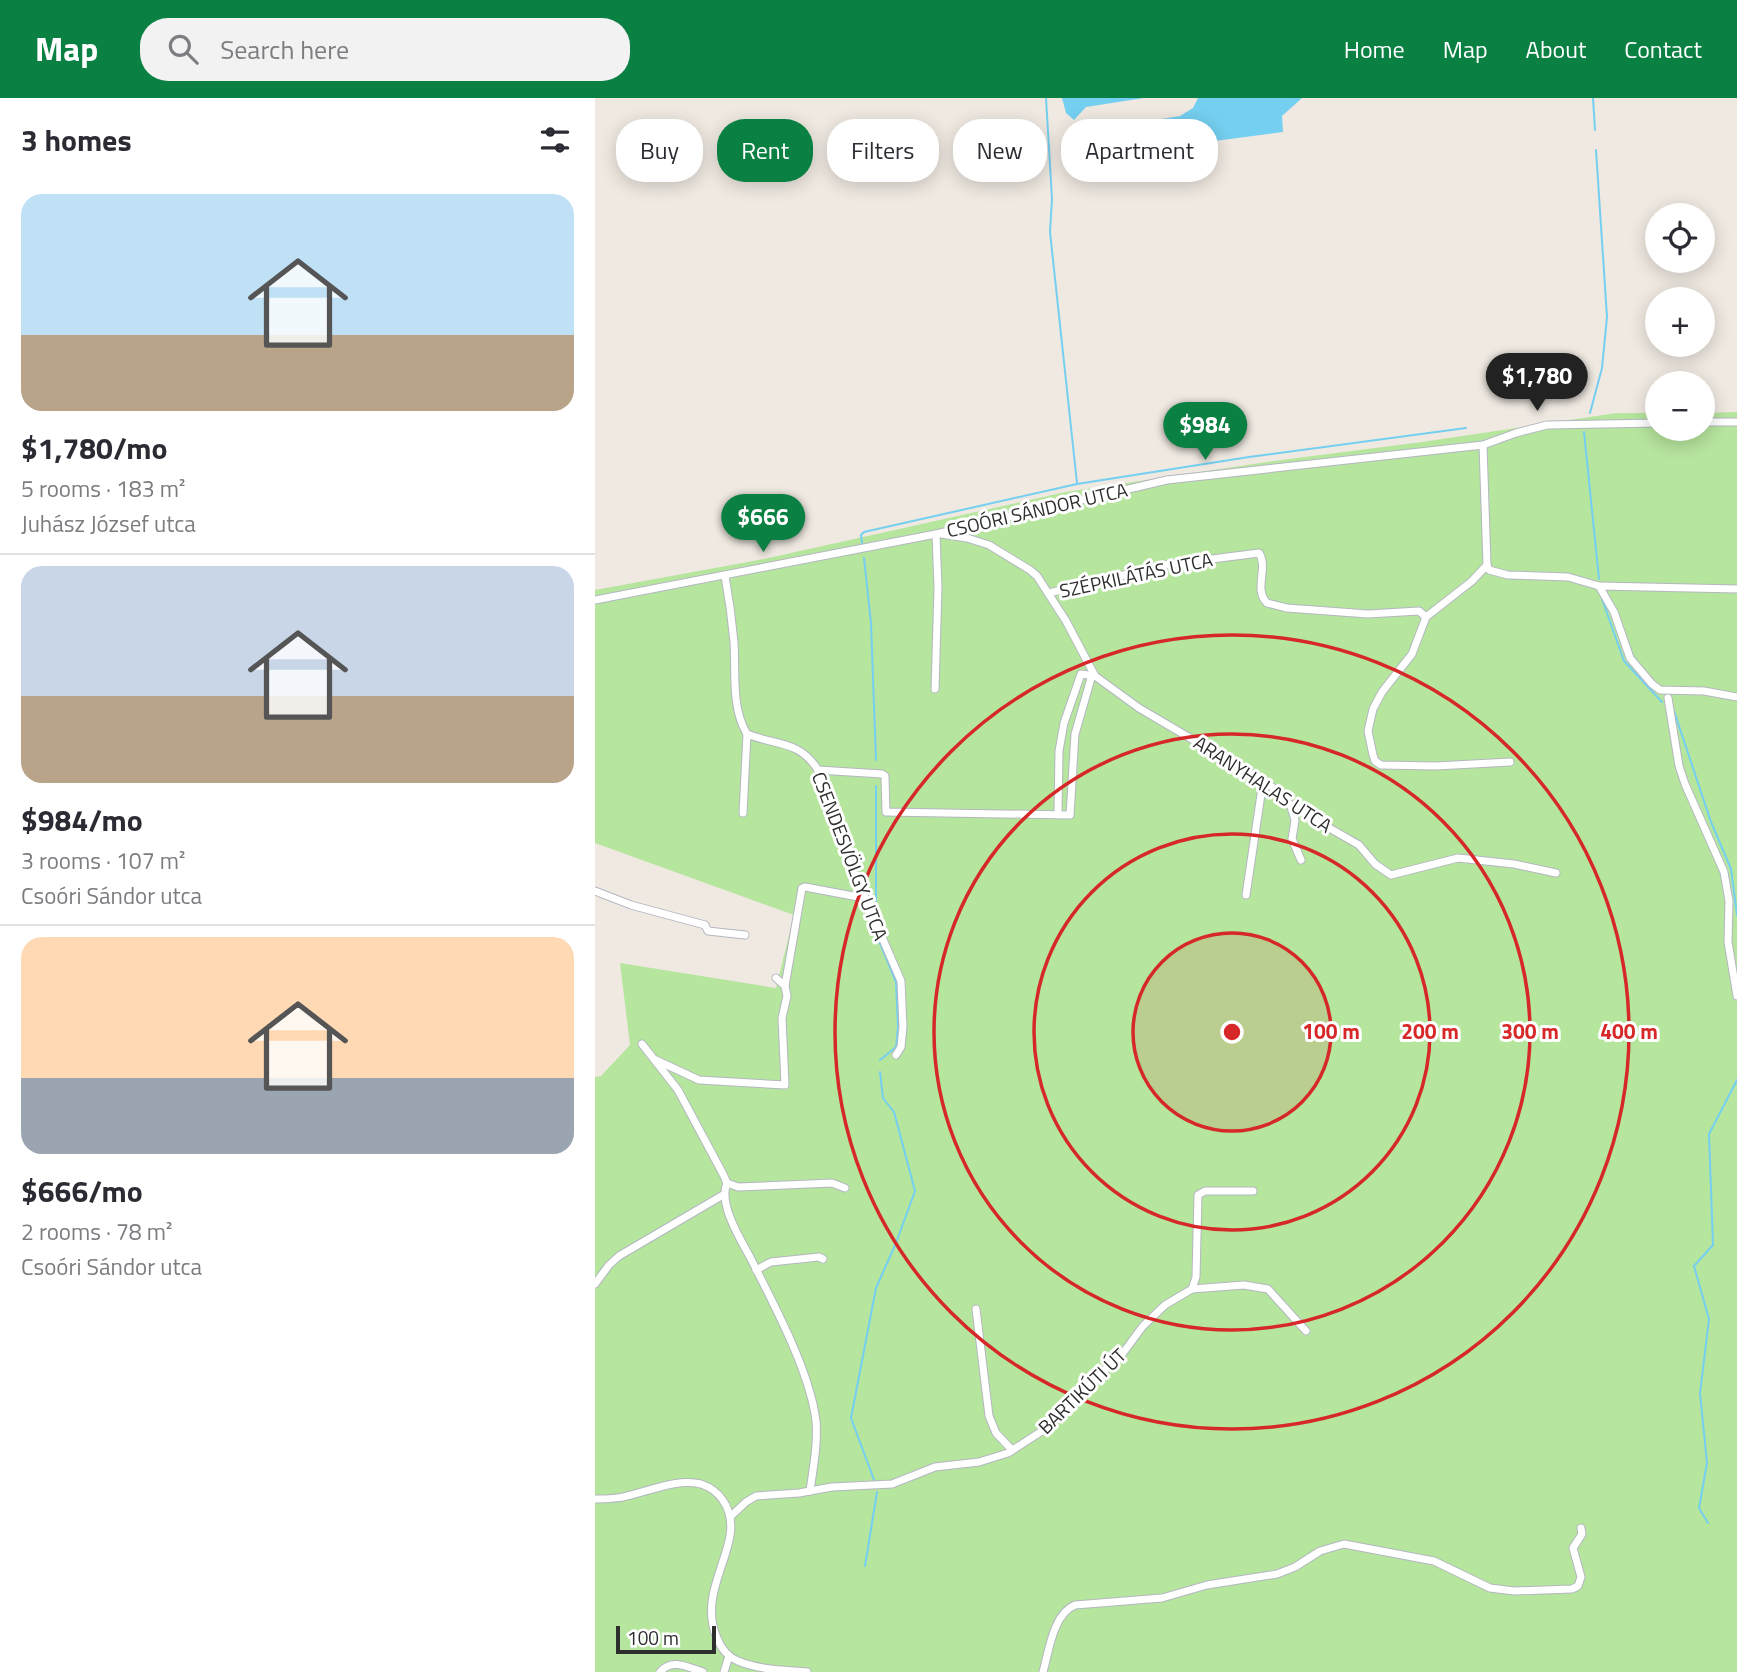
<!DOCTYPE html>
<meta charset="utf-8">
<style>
body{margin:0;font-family:"Titillium Web",sans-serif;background:#f2f2f3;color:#2b2b33;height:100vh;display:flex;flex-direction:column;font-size:26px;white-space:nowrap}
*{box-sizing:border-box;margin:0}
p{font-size:23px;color:#7c7c81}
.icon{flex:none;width:38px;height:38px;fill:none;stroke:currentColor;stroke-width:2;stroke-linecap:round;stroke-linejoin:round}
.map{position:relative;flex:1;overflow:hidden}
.side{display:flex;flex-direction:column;background:#fff;width:595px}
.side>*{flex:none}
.guide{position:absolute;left:21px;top:21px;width:665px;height:63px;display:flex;gap:14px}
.buttons{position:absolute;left:1050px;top:105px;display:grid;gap:14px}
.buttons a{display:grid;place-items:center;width:70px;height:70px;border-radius:50%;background:#fff;box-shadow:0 4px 18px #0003;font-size:35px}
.scale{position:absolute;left:21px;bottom:18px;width:100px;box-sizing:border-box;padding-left:7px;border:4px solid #2e2e2e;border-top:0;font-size:19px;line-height:24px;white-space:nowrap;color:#2e2e2e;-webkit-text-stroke:5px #fff;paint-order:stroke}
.price{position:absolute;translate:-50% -60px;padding:0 16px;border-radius:24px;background:#0b8043;color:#fff;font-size:23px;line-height:46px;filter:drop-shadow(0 2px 4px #0008)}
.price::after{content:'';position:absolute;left:50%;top:42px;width:21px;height:16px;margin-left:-10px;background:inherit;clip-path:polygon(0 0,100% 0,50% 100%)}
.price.current{background:#222;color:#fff}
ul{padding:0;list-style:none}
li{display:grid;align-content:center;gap:14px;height:371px;padding:0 21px}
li+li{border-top:2px solid #e1e1e2}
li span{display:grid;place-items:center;height:217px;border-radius:21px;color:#555}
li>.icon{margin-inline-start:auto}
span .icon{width:126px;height:126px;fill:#fffc;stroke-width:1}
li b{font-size:30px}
h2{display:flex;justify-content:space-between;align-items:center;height:84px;padding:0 21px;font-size:30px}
.tag{padding:0 24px;border-radius:28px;background:#fff;box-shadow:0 4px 18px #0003;font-size:24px;line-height:63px}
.tag.current{background:#0b8043;color:#fff}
header{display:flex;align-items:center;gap:42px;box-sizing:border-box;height:98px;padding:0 35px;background:#0b8043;color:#fff}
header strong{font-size:33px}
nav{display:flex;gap:38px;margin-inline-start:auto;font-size:24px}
.search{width:490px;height:63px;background:#f2f2f3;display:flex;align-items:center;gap:18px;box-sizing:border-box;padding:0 24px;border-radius:28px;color:#7c7c81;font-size:26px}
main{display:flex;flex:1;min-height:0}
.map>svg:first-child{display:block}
</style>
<header>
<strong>Map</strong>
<div class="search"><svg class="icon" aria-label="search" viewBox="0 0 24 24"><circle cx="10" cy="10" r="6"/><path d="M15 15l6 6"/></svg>Search here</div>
<nav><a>Home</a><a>Map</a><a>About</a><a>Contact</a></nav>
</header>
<main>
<section class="side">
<h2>3 homes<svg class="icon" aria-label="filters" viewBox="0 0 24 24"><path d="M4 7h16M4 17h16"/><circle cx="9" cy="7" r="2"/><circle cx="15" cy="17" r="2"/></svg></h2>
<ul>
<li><span style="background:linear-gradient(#bfe0f5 65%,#b9a48a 0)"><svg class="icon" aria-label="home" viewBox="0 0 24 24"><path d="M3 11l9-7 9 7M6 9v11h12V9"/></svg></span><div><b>$1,780/mo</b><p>5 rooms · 183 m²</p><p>Juhász József utca</p></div></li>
<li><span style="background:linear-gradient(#c9d6e8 60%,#b9a48a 0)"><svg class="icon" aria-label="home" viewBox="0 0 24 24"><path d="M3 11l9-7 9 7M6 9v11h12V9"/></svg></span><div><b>$984/mo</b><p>3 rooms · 107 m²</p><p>Csoóri Sándor utca</p></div></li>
<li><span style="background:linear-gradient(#ffd9b3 65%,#9aa5b1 0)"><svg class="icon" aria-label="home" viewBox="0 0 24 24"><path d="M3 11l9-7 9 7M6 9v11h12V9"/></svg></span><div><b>$666/mo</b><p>2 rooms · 78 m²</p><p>Csoóri Sándor utca</p></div></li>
</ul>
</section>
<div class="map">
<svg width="1142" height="1574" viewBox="0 0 1142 1574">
<rect width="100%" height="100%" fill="#efe9e1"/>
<path fill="#b6e59e" d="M1142,314V1574H0V979L6,978L35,947L25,865L181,890L199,817L0,745V492L169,461L471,394L679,363L827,344L1022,315H1062V331H1108V315Z"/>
<g fill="#75cff0">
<path d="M467,0H549L491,9L479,22L471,15Z"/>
<path d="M603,0H707L687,18L688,34L497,59L491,53L488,43L496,35L505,31L585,18L598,10Z"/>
</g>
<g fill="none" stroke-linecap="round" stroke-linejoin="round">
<g stroke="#75cff0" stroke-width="2">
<path d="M451,0L457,101L455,134L482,385"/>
<path d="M998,0L1000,32"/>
<path d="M995,315L1007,270L1012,219L1001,52"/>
<path d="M989,334L1004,481"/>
<path d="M267,445L266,437L269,434L482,386L654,359L871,330"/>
<path d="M269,460L276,525L281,662"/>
<path d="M1006,498L1029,563L1067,604"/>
<path d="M1079,613L1116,724L1136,771L1142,817"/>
<path d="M281,814V688"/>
<path d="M282,838L301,884L303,929L301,949L285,962"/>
<path d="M279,1382L256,1320L281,1190L301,1145L320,1093L299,1014L288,1000L285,974"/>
<path d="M1113,1425L1104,1410L1112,1365L1105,1295L1114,1221L1099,1168L1118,1147L1114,1036L1142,982"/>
<path d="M270,1468L282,1394"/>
</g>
<defs>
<g id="minor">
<path d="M1108,324H1142"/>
<path d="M888,347L892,467L894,472L913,477L973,479L1004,488L1019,514L1035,560L1057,586L1065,592L1109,593L1142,599"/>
<path d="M346,436L372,440L394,447L435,472L442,478L471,523L500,578L544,610L668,683L686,695L696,708L764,747L780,766L796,777L863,760L919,766L961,775"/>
<path d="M892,467L877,483L831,519L817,556L787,594L778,611L773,633L778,657L780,663L786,667L841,668L915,664"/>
<path d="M130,478C134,500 137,522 139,544C141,574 136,610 152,636C182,648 204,642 223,672L254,763L306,883L308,929L306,949L301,957"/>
<path d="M1004,488L1142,491"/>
<path d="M454,495L570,467L664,455C674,470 658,491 672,505L692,510L773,516L824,513L831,519"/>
<path d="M0,502L341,436L572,382L888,347L921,335L952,327L1062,325"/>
<path d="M340,591L343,490L341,436"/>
<path d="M1073,600L1084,668L1090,686L1129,774L1134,803L1133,844L1142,898"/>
<path d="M223,672L287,676L290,678L291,714L475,717L480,636L497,577"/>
<path d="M696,709L700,722L697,741L706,762"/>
<path d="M148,715L152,636"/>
<path d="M463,717L464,653L469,625L486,576L500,578"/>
<path d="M0,793L36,807L110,827L113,833L150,837"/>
<path d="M651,797L668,683"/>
<path d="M190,888L207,790L210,789L269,800"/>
<path d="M47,946L83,992L128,1076L132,1085C123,1105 145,1141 155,1159C178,1205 215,1273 221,1323C223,1347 218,1370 215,1393"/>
<path d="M61,962L104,982L190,987L187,920L192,898L190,888L181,880"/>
<path d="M132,1085L143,1089L237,1085L250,1090"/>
<path d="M161,1172L176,1164L224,1159L228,1161"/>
<path d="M0,1186L14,1167L24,1158L128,1097"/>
<path d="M597,1191L649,1187L673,1191L711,1233"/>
<path d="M381,1211L394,1318L401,1335L417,1352"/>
<path d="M0,1401C11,1401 22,1401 32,1398C55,1393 82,1380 106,1386C115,1389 122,1394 127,1401C157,1442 99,1487 122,1540C126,1550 133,1559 143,1563C164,1572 190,1572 212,1574"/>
<path d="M136,1418L151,1404L161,1398L204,1395L237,1389L297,1386L340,1369L384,1364L413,1355L450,1331L491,1288L525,1259L548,1228L570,1207L597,1191L601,1179L603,1097L610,1093H658"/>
<path d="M65,1574C77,1560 92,1569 108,1574"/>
<path d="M129,1574L134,1558"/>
<path d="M448,1574C454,1553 458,1516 480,1507L567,1500L612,1487L682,1476L700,1469L725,1453L749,1446L839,1463L895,1490L919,1493L977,1491L983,1488L986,1479L978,1450L987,1436L986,1430"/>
</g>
</defs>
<use href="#minor" stroke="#b4b7c1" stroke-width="9"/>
<use href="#minor" stroke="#fff" stroke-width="7"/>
</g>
<circle cx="637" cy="934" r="99" fill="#d62828" fill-opacity=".12"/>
<g fill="none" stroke="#d62828" stroke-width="3.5">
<circle cx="637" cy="934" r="99"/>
<circle cx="637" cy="934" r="198"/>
<circle cx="637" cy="934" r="298"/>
<circle cx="637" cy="934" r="397"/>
</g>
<g text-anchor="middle" stroke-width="6" stroke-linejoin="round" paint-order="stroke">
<g font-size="19" fill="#2e2e2e" stroke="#fff">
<text transform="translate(442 412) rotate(-13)" y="7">CSOÓRI SÁNDOR UTCA</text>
<text transform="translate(541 477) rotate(-12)" y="7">SZÉPKILÁTÁS UTCA</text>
<text transform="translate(668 686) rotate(33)" y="7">ARANYHALAS UTCA</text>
<text transform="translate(255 758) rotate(69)" y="7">CSENDESVÖLGY UTCA</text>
<text transform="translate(487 1293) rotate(-44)" y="7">BARTIKÚTI ÚT</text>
</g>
</g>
<circle cx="637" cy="934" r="10" fill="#d62828" stroke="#fff" stroke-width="3.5"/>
<g font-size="21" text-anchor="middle" font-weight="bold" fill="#d62828" stroke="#fff" stroke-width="6" stroke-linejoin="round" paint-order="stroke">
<text x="736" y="941">100 m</text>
<text x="835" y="941">200 m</text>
<text x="935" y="941">300 m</text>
<text x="1034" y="941">400 m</text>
</g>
</svg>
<div class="buttons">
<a><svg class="icon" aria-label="locate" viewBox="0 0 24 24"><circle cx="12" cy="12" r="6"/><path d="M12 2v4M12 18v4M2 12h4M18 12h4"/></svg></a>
<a>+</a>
<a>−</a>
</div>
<div class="scale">100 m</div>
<b class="price current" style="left:942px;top:315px">$1,780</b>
<b class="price" style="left:610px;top:364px">$984</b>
<b class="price" style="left:168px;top:456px">$666</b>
<div class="guide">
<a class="tag">Buy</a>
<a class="tag current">Rent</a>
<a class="tag">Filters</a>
<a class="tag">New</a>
<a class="tag">Apartment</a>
</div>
</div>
</main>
